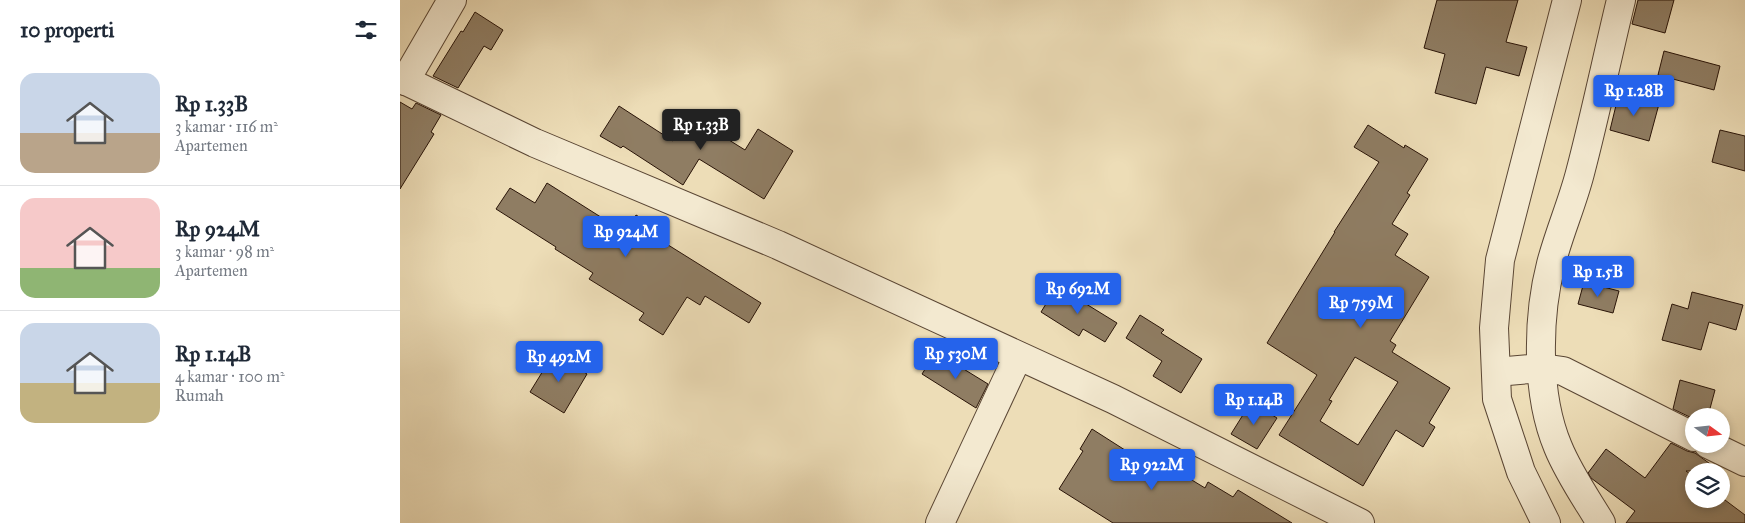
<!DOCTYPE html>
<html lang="id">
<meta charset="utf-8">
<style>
body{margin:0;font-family:"IM FELL Great Primer",serif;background:#f2f2f3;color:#1f2937;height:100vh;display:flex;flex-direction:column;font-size:19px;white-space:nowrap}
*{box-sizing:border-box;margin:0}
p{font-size:16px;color:#747a83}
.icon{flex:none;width:28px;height:28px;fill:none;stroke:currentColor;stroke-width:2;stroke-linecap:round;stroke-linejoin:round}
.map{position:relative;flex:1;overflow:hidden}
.drawer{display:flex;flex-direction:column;background:#fff;width:400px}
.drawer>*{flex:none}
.needle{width:32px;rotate:105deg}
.buttons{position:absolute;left:1285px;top:408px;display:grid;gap:10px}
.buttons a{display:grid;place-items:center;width:45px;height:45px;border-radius:50%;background:#fff;box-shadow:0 2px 8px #0003;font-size:25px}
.price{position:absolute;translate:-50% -42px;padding:0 11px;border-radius:5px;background:#2563eb;color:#fff;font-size:16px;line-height:32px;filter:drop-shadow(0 1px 2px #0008)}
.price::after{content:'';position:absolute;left:50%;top:30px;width:15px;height:11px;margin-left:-8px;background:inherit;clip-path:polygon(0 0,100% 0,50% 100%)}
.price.selected{background:#222;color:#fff}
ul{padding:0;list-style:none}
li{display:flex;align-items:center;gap:15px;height:125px;padding:0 20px}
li+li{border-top:1px solid #e0e1e3}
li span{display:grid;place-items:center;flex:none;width:140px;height:100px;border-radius:15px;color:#555}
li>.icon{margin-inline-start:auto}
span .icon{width:60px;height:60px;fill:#fffc;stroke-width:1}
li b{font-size:21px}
h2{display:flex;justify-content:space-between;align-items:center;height:60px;padding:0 20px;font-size:21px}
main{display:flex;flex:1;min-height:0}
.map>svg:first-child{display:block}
</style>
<main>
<section class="drawer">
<h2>10 properti<svg class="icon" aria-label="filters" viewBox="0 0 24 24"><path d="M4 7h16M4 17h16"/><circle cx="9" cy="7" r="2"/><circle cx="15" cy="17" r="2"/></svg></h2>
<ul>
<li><span style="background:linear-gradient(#c9d6e8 60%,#b9a48a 0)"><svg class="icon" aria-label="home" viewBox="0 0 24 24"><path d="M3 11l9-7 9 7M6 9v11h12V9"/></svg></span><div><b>Rp 1.33B</b><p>3 kamar · 116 m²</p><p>Apartemen</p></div></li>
<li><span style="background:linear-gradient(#f6c9c9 70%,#8fb573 0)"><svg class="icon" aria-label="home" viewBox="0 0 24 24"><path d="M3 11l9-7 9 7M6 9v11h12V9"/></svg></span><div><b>Rp 924M</b><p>3 kamar · 98 m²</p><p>Apartemen</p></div></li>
<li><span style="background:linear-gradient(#c9d6e8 60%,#c2b280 0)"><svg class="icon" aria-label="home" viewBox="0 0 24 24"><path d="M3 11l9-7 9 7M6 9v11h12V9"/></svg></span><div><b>Rp 1.14B</b><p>4 kamar · 100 m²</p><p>Rumah</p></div></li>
</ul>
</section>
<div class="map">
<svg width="1345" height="523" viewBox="0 0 1345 523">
<rect width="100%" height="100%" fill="#edddb7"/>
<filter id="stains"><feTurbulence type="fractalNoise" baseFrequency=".004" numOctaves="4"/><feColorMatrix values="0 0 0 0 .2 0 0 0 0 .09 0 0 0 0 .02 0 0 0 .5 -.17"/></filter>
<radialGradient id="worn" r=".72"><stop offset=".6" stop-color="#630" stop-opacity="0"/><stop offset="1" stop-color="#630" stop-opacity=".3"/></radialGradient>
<g fill="#8f7d63" stroke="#291408" fill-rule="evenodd">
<path d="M1037,0H1118L1106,42L1127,47L1119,76L1086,67L1076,104L1035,93L1045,54L1024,48Z"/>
<path d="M1238,0H1274L1265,33L1232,24Z"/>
<path d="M75,12L103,30L91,50L84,46L58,88L33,76L61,31L63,32Z"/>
<path d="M1264,51L1320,66L1314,90L1258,75Z"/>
<path d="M1219,93L1259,104L1249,141L1210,130Z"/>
<path d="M0,102L12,109L16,103L41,115L31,132L34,134L0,189Z"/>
<path d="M219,106L273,141L289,115L345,150L358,129L393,151L364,199L299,159L283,185L223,146L221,148L200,136Z"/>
<path d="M968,125L1004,148L1005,145L1028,159L1007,193L1010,195L992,224L1008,234L995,255L1029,277L990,341L996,345L992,352L1050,388L1029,423L1035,427L1023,447L996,430L963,486L879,435L917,375L867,343L935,232H934L979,162L954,147ZM955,357L998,382L958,445L920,421L932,401L929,400Z"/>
<path d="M1320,130L1345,136V171L1312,162Z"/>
<path d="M147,183L226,233L236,215L261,230L257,238L361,303L349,323L305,296L300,305L287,297L263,335L239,320L244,313L189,279L193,273L155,249L156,247L96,209L110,188L135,203Z"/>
<path d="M1184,282L1219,291L1213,313L1178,304Z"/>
<path d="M657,286L717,323L705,342L683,329L679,336L641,312Z"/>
<path d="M1292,292L1343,305L1336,330L1309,322L1301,350L1262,340L1272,304L1288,309Z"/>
<path d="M740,315L764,330L761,333L802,359L781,393L753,376L762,361L726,338Z"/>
<path d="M536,352L588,384L576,408L522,374Z"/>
<path d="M154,353L187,374L164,413L130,392Z"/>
<path d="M1280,380L1315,390L1308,416H1294V419L1273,409Z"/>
<path d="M851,402L877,418L857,449L831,434Z"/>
<path d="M692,429L739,459L744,451L805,488L808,482L833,497L838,490L892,523H713L659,489L683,451L680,449Z"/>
<path d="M1271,443L1287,451L1295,453L1320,471H1286L1294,477V499H1321V497L1345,515V523H1226L1235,511L1191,478L1188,473L1206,449L1245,478Z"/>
</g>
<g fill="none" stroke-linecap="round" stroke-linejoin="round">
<defs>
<g id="minor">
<path d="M0,78L135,143L378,245L713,399L960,523"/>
<path d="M5,81L52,0"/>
<path d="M1096,372L1142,368L1163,371L1294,437"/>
<path d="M1308,444L1345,462"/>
<path d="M540,523L618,356"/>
<path d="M1146,523L1121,472L1097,399L1094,328L1100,260L1167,0"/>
<path d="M1201,523C1186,498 1169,474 1158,447C1136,395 1137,318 1151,264C1159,233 1172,204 1180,173C1195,116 1207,58 1221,0"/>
</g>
</defs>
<use href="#minor" stroke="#5a4634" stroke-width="30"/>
<use href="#minor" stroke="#f3e9d0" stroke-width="28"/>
</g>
<rect width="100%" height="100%" filter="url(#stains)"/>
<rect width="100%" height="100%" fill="url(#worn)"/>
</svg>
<div class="buttons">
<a><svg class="needle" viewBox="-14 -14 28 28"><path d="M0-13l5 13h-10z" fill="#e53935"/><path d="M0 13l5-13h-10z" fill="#747a83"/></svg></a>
<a><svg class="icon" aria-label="layers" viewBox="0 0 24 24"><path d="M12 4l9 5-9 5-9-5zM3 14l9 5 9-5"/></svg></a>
</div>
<b class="price" style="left:1234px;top:117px">Rp 1.28B</b>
<b class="price selected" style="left:301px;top:151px">Rp 1.33B</b>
<b class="price" style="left:226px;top:258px">Rp 924M</b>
<b class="price" style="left:1198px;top:298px">Rp 1.5B</b>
<b class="price" style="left:678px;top:315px">Rp 692M</b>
<b class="price" style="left:961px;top:329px">Rp 759M</b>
<b class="price" style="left:556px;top:380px">Rp 530M</b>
<b class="price" style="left:159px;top:383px">Rp 492M</b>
<b class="price" style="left:854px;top:426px">Rp 1.14B</b>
<b class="price" style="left:752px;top:491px">Rp 922M</b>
</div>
</main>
